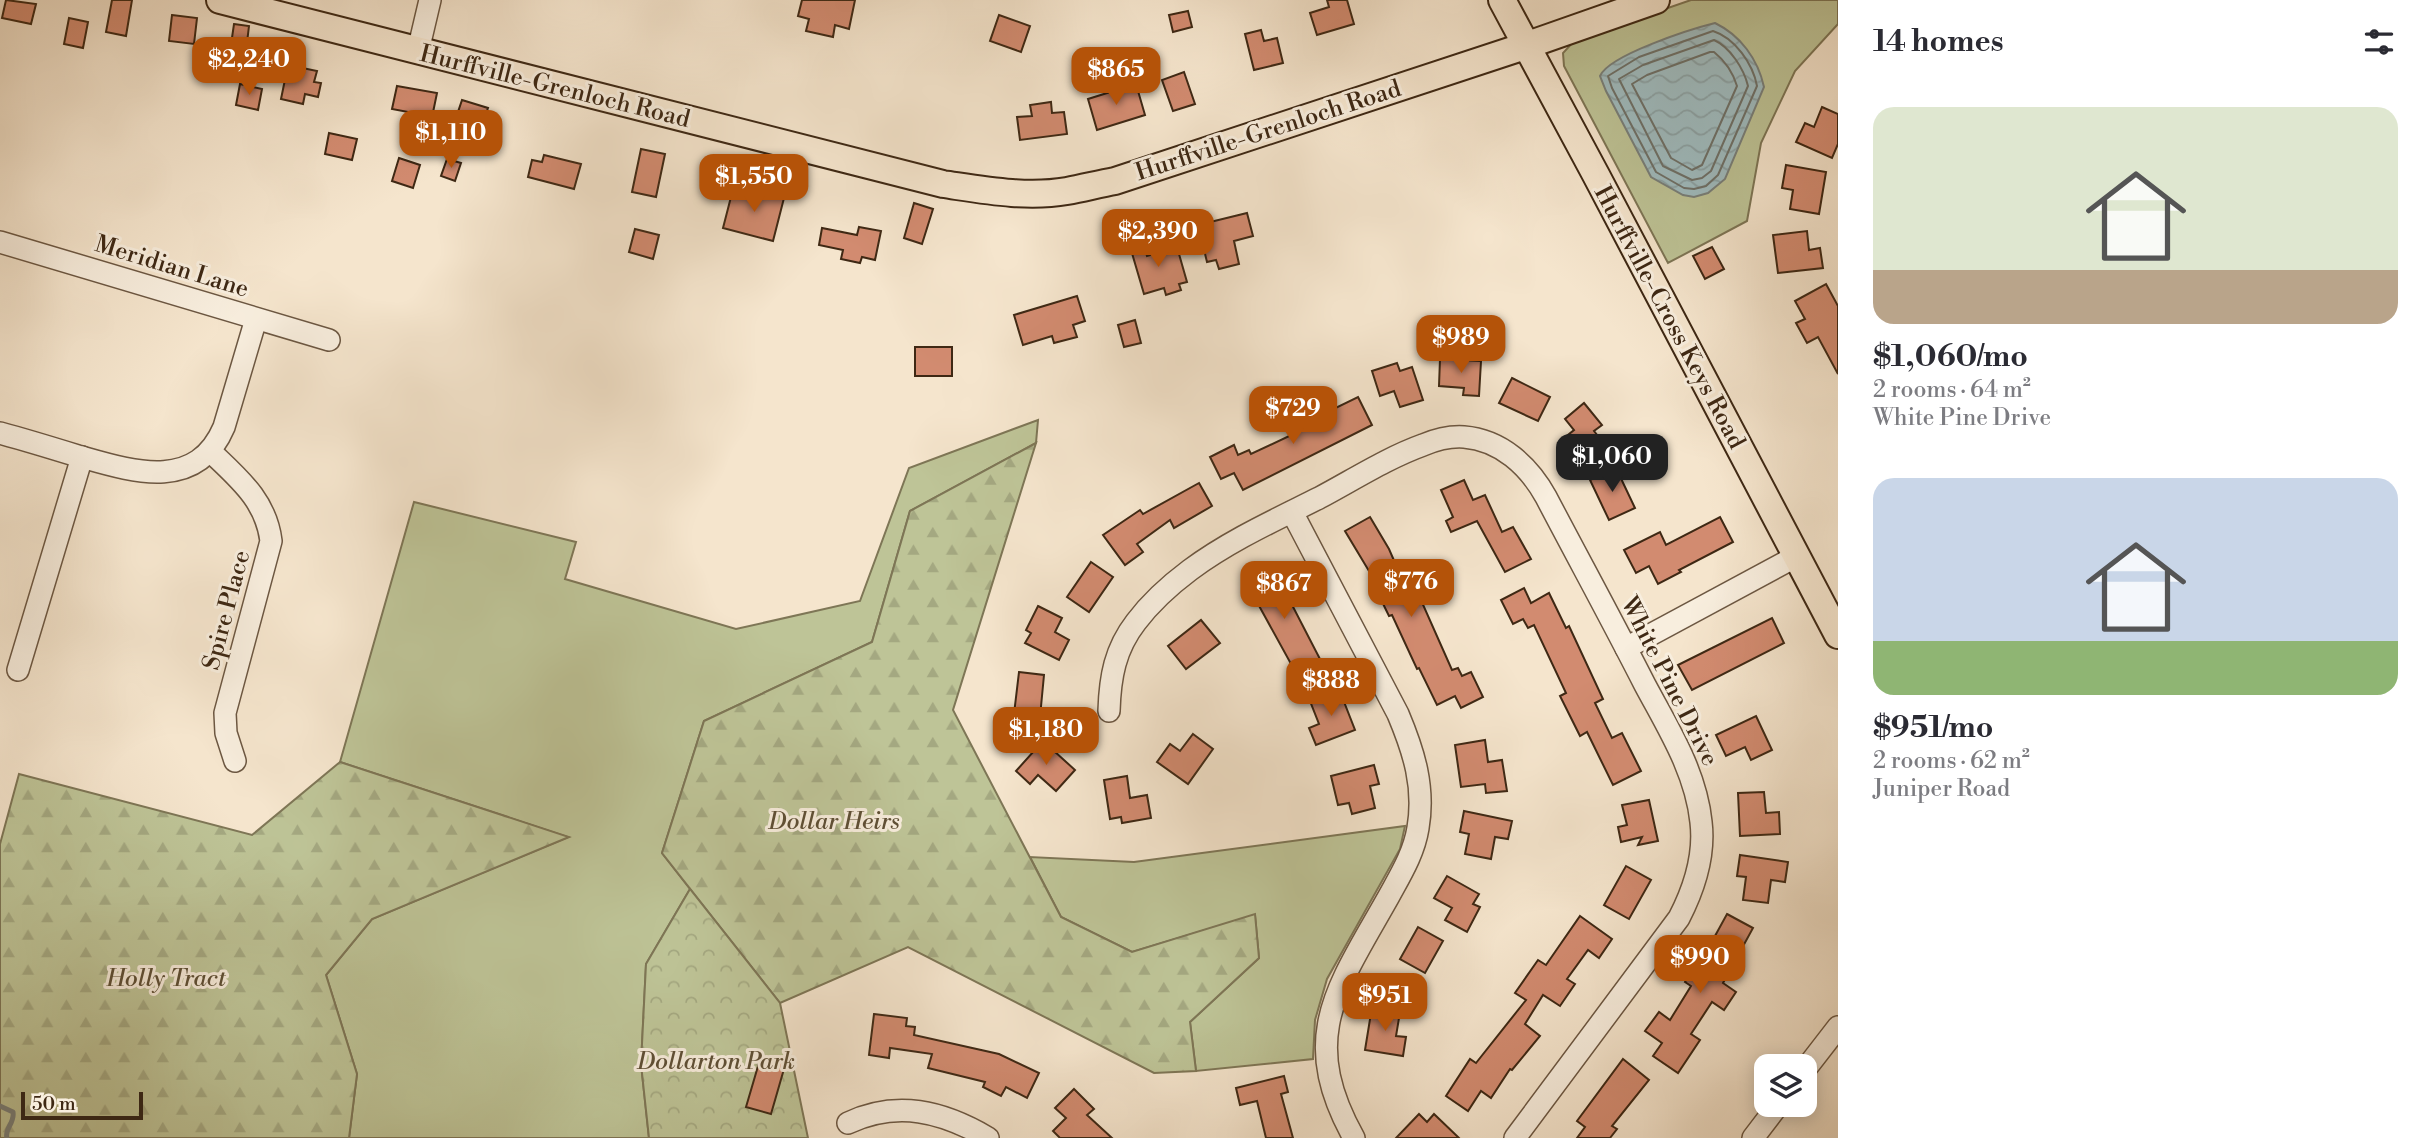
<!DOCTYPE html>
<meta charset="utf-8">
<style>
body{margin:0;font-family:"Libre Bodoni",serif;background:#f2f2f3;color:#2b2b33;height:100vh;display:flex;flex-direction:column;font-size:26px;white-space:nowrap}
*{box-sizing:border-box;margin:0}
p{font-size:23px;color:#7c7c81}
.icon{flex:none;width:38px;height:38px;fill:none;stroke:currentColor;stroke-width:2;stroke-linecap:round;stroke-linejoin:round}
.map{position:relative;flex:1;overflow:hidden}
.drawer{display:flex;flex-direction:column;background:#fff;width:595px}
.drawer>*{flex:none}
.controls{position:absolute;left:1754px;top:1054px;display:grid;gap:14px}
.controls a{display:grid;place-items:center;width:63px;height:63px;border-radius:14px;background:#fff;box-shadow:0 4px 18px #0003;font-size:35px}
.scale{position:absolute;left:21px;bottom:18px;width:122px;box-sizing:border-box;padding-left:7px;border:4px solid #3e2814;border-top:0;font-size:19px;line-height:24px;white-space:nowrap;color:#3e2814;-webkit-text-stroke:5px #f8eede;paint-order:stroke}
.price{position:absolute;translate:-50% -60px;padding:0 16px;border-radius:14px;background:#b45309;color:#fff;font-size:23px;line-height:46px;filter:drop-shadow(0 2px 4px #0008)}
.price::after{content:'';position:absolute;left:50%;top:42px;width:21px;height:16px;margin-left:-10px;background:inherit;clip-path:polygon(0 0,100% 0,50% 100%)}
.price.active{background:#222;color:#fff}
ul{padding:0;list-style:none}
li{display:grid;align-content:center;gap:14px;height:371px;padding:0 35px}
li span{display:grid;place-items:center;height:217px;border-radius:21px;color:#555}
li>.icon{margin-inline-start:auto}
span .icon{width:126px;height:126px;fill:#fffc;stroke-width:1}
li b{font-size:30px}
h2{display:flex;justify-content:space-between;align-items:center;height:84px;padding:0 35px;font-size:30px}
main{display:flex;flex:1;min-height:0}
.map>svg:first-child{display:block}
</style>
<main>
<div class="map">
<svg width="1838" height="1138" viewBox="0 0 1838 1138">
<defs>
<pattern id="forest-firs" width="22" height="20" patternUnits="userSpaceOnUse" patternTransform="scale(1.75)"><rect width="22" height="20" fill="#bec497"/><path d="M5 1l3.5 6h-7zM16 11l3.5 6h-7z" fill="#a4a881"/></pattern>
<pattern id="park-crowns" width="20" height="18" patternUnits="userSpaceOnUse" patternTransform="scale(1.75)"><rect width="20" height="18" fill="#bec497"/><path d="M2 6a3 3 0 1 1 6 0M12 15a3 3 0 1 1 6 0" fill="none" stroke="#a4a881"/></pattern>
<pattern id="water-waves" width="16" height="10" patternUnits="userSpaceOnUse" patternTransform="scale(1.75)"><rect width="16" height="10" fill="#a0bdc1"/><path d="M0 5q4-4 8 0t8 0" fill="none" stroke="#8ba2a5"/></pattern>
</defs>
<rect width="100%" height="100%" fill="#f5e5cd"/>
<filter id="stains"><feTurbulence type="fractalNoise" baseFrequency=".00286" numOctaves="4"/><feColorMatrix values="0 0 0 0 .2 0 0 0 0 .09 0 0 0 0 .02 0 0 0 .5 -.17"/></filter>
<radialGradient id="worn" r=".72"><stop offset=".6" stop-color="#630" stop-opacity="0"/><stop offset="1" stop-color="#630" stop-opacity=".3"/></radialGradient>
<g fill="#bec497" stroke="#7e7656" stroke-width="2">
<path d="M1691,0H1838V24L1795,71L1761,143L1747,221L1668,263L1564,66L1563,53L1575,40Z"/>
<path d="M1038,420L1036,443L910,511L872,642L704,721L662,853L690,889L646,964L641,1064L649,1138H349L357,1074L326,975L372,919L568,837L340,762L414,502L576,542L565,579L736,629L860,601L909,468Z"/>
<path d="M1405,826L1400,849L1327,979L1315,1020L1313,1059L1196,1071L1190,1022L1259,958L1255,915L1132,952L1061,917L1030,857L1134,862Z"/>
</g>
<g fill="url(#forest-firs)" stroke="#7e7656" stroke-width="2">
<path d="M1036,443L953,710L1061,917L1132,952L1255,914L1259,958L1190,1022L1196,1071L1154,1073L908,947L780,1003L662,853L704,721L872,642L910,511Z"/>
<path d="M340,762L569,837L372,919L326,975L357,1074L349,1138H0V844L19,774L252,835Z"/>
</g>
<path fill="url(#park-crowns)" stroke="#7e7656" stroke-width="2" d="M690,889L780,1003L808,1138H649L641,1064L646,964Z"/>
<path fill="url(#water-waves)" stroke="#79817c" stroke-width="2" d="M1715,23C1740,35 1758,59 1764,87L1725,179L1708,193L1694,197L1683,195L1651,177L1606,91L1600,76C1609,55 1691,29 1715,23Z"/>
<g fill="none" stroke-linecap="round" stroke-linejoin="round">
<g stroke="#6f726a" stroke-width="2">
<path d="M1713,31C1735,38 1753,64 1757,86L1718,175L1706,186L1694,189L1684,188L1656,172L1612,88L1608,76L1639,57Z"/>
<path d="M1714,40C1730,47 1744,69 1748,86L1711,171L1702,178L1692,180L1663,166L1619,79L1643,65Z"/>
<path d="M1710,52H1714C1724,60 1733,73 1737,86L1702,165L1692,170L1671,158L1632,84L1647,75Z"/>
</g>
<path stroke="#79817c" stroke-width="5" d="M0,1106L13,1112C15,1123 4,1129 7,1138"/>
</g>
<g fill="#d28b70" stroke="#3e2814" stroke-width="2">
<path d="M6,0L36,4L31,24L2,18Z"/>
<path d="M112,0H132L126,36L106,32Z"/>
<path d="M802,0H855L849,29L835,25L833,37L806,31L809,19L798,16Z"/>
<path d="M1327,0H1347L1354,24L1317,35L1310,13L1329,7Z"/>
<path d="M1188,11L1192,27L1173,32L1169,15Z"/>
<path d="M172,15L197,18L194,44L169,41Z"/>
<path d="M999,15L1030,26L1021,52L990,41Z"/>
<path d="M69,18L88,22L83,48L64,44Z"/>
<path d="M234,24L249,26L244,67L228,65Z"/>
<path d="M1261,30L1264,41L1277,38L1283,63L1254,70L1245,34Z"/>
<path d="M288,65L317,71L314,82L321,83L318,97L305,94L303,104L281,99Z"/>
<path d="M1184,72L1195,104L1173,111L1162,80Z"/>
<path d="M240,84L262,89L258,110L236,105Z"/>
<path d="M1136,84L1145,115L1097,130L1088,99Z"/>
<path d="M397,86L437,93L430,127L417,124L419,114L392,109Z"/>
<path d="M462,100L488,108L476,142L451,133Z"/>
<path d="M1051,102L1052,113L1064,112L1067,134L1020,140L1017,117L1032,116L1030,105Z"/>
<path d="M1822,107L1838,114V144L1832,158L1796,142L1805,123L1814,127Z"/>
<path d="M329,133L357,139L352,160L325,154Z"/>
<path d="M641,149L665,154L656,197L632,192Z"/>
<path d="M544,155L581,164L574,189L528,177L532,160L542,162Z"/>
<path d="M399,158L420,165L413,188L392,181Z"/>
<path d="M447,159L461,163L455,181L441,176Z"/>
<path d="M1786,165L1826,172L1819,214L1790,209L1793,190L1782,188Z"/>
<path d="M745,188L784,198L773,241L723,228L732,193L743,196Z"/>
<path d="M914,203L933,209L922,244L904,238Z"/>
<path d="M1247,213L1253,236L1234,241L1239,264L1219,269L1216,260L1207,262L1198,225Z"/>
<path d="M859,227L881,231L875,260L862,257L860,263L841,259L843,250L819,245L822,228L857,235Z"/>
<path d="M635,229L659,235L653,259L629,252Z"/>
<path d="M1807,231L1809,250L1820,248L1823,268L1778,273L1773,235Z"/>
<path d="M1142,239L1147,256L1177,247L1187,282L1179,284L1181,290L1166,295L1164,288L1144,294L1129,243Z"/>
<path d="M1712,247L1724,269L1705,279L1693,256Z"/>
<path d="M1826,284L1838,306V374L1818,337L1807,343L1796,323L1805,319L1795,301Z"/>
<path d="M1077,296L1085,321L1073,325L1077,337L1054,343L1052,336L1023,345L1014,315Z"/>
<path d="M1135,320L1141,343L1124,347L1118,325Z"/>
<rect x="915" y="347" width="37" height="29"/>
<path d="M1440,359L1481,361L1479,396L1463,395L1464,388L1439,386Z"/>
<path d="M1397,363L1400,371L1412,367L1423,400L1400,407L1394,391L1380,396L1372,371Z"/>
<path d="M1512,378L1550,397L1538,421L1499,403Z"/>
<path d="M1358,397L1372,425L1243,490L1234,473L1221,479L1210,457L1234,445L1238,455L1249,450L1251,454L1321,421L1319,416Z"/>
<path d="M1584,403L1602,425L1594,431L1602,441L1574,463L1558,443L1574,430L1565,419Z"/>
<path d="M1616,468L1635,508L1609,520L1590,480Z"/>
<path d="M1464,480L1473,500L1485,495L1502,532L1513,527L1531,559L1505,572L1477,521L1451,532L1446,521L1453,517L1441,490Z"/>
<path d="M1199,483L1212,506L1174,528L1170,520L1137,544L1143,552L1125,565L1103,535L1140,510L1143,514Z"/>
<path d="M1370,517L1389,549L1405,586L1413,582L1452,670L1458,668L1462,676L1471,672L1483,697L1461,708L1455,696L1437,705L1419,668L1417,669L1392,615L1389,616L1370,577L1372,576L1345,531Z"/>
<path d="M1720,517L1733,542L1679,570L1681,572L1658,584L1649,566L1636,573L1624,550L1660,532L1666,545Z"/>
<path d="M1091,562L1113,577L1089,612L1067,597Z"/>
<path d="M1274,570L1321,661L1296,673L1247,584Z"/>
<path d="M1524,588L1531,603L1549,593L1566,628L1569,626L1603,699L1595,703L1612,738L1622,733L1641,771L1613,785L1587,732L1580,736L1560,696L1566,693L1534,625L1528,628L1523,619L1513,624L1501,600Z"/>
<path d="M1038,606L1062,618L1055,632L1069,640L1059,660L1025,643L1031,633L1026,630Z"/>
<path d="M1772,618L1784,643L1692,690L1678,665Z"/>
<path d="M1201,620L1220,643L1186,669L1168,646Z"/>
<path d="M1019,672L1044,675L1040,717L1014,714Z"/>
<path d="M1339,689L1355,730L1316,745L1309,728L1319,724L1310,701Z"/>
<path d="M1756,716L1772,750L1751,760L1745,747L1726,756L1716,735Z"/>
<path d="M1193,734L1213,749L1188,784L1157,762L1170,744L1180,751Z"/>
<path d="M1485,740L1488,762L1502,760L1507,791L1486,793L1485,784L1461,787L1455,745Z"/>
<path d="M1043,741L1075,770L1056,791L1038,775L1030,784L1016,771Z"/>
<path d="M1374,765L1379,784L1370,786L1375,808L1352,814L1349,803L1338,805L1331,776Z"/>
<path d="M1127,776L1130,798L1147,795L1151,818L1122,823L1121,817L1110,819L1104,780Z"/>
<path d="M1764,792L1766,813L1779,812L1780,834L1740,836L1738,793Z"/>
<path d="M1649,800L1658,841L1638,845L1642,837L1621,842L1618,827L1627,825L1622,805Z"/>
<path d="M1464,811L1512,821L1508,839L1495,837L1491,859L1465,854L1469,834L1460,832Z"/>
<path d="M1740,855L1788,862L1785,882L1771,880L1768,903L1743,900L1746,877L1737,876Z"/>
<path d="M1626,866L1651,880L1629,919L1604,905Z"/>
<path d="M1447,876L1479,894L1473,904L1480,907L1467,932L1445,920L1452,908L1434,898Z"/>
<path d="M1727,914L1753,928L1723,983L1736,992L1724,1010L1712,1002L1691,1034L1700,1040L1678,1073L1653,1056L1662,1043L1645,1031L1659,1012L1670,1020L1691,986L1685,982L1695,965L1698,967Z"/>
<path d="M1580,916L1612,939L1599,958L1588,950L1567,979L1575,984L1560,1006L1543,995L1525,1024L1540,1036L1512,1070L1510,1069L1491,1098L1481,1091L1468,1111L1446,1096L1470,1059L1476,1063L1526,1000L1515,993L1538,960L1546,965Z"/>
<path d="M1418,927L1443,941L1425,973L1400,959Z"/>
<path d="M1372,1007L1400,1012L1396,1036L1406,1037L1403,1056L1365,1050Z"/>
<path d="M874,1014L907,1018L906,1026L915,1027L914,1035L999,1054L1039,1073L1027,1098L1006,1087L1001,1096L983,1087L985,1082L928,1068L932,1054L890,1048L889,1058L869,1055Z"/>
<path d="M761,1056L786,1062L771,1114L746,1107Z"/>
<path d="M1623,1059L1649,1080L1612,1126L1617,1129L1610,1138H1577L1585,1127L1577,1121Z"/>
<path d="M1284,1076L1288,1092L1281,1094L1293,1138H1266L1257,1101L1240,1105L1236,1088Z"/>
<path d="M1074,1089L1094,1109L1087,1115L1112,1138H1060L1053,1131L1066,1118L1055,1108Z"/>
<path d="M1419,1114L1427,1122L1434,1114L1459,1138H1396Z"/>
</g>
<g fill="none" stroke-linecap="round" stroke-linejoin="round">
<defs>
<g id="minor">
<path d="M418,51L430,0"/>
<path d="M0,242L329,340"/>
<path d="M0,433C26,440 52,448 78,456C131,471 196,493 224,427L256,319"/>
<path d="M210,451C238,478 266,500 271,541L225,713L226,733L235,761"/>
<path d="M1292,512L1398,714C1414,752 1425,787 1418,828C1414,853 1401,874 1389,896C1338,987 1297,1036 1354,1138"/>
<path d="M1626,648L1795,557"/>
<path d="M18,670L82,457"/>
<path d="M1109,711C1110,677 1115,649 1136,622C1151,602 1170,585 1190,570C1229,541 1275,520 1319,498C1353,480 1387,458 1423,445C1435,440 1450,436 1464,437C1501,440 1529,466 1546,497C1579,560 1613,622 1645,685C1668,728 1696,772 1701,822C1705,855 1694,889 1679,918L1515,1138"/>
<path d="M1804,1071L1838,1027"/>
<path d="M848,1123C897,1100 942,1111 988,1138"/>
<path d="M1753,1138L1779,1104"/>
</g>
<g id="major">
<path d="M220,0L943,184C984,190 1026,198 1067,191C1083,188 1099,184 1115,181L1525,46L1656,0"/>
<path d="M1502,0L1596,175L1838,635"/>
</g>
</defs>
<use href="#minor" stroke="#6c5742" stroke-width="24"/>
<use href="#major" stroke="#3e2814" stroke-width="30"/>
<use href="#minor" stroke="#f8eede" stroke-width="21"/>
<use href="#major" stroke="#f5e5cd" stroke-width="26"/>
</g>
<g text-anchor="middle" stroke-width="6" stroke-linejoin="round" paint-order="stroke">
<g font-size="24" fill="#3e2814" stroke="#f8eede">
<text transform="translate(555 86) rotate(14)" y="8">Hurffville-Grenloch Road</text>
<text transform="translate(1268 130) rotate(-18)" y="8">Hurffville-Grenloch Road</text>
<text transform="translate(172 266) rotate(17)" y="8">Meridian Lane</text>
<text transform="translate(1670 317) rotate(62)" y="8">Hurffville-Cross Keys Road</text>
<text transform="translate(226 610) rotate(-75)" y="8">Spire Place</text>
<text transform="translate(1670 681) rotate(63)" y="8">White Pine Drive</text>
</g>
<g font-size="24" font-style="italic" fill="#5e4f35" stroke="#f8eede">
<text x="834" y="829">Dollar Heirs</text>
<text x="166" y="986">Holly Tract</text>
<text x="716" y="1069">Dollarton Park</text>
</g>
</g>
<rect width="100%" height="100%" filter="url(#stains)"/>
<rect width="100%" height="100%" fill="url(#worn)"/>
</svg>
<div class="controls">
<a><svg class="icon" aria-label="layers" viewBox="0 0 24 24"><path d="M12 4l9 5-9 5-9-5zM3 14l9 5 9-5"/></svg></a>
</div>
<div class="scale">50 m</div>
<b class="price" style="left:249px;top:97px">$2,240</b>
<b class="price" style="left:1116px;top:107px">$865</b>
<b class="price" style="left:451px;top:170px">$1,110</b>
<b class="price" style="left:754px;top:214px">$1,550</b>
<b class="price" style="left:1158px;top:269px">$2,390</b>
<b class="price" style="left:1461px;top:375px">$989</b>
<b class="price" style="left:1293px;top:446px">$729</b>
<b class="price active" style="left:1612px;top:494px">$1,060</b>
<b class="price" style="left:1411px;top:619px">$776</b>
<b class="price" style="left:1284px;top:621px">$867</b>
<b class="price" style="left:1331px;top:718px">$888</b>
<b class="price" style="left:1046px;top:767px">$1,180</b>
<b class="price" style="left:1700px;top:995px">$990</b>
<b class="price" style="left:1385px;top:1033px">$951</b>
</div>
<section class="drawer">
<h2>14 homes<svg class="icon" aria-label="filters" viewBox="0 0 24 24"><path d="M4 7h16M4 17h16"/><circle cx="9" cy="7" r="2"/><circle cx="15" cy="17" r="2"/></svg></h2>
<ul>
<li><span style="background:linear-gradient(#dfe7d0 75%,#b9a48a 0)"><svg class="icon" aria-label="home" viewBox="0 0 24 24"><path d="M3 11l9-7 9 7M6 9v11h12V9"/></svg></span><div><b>$1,060/mo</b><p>2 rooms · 64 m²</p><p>White Pine Drive</p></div></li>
<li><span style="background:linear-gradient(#c9d6e8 75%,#8fb573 0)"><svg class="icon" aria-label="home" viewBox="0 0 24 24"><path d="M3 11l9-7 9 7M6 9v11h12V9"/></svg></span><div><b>$951/mo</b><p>2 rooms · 62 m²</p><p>Juniper Road</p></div></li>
</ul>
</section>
</main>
